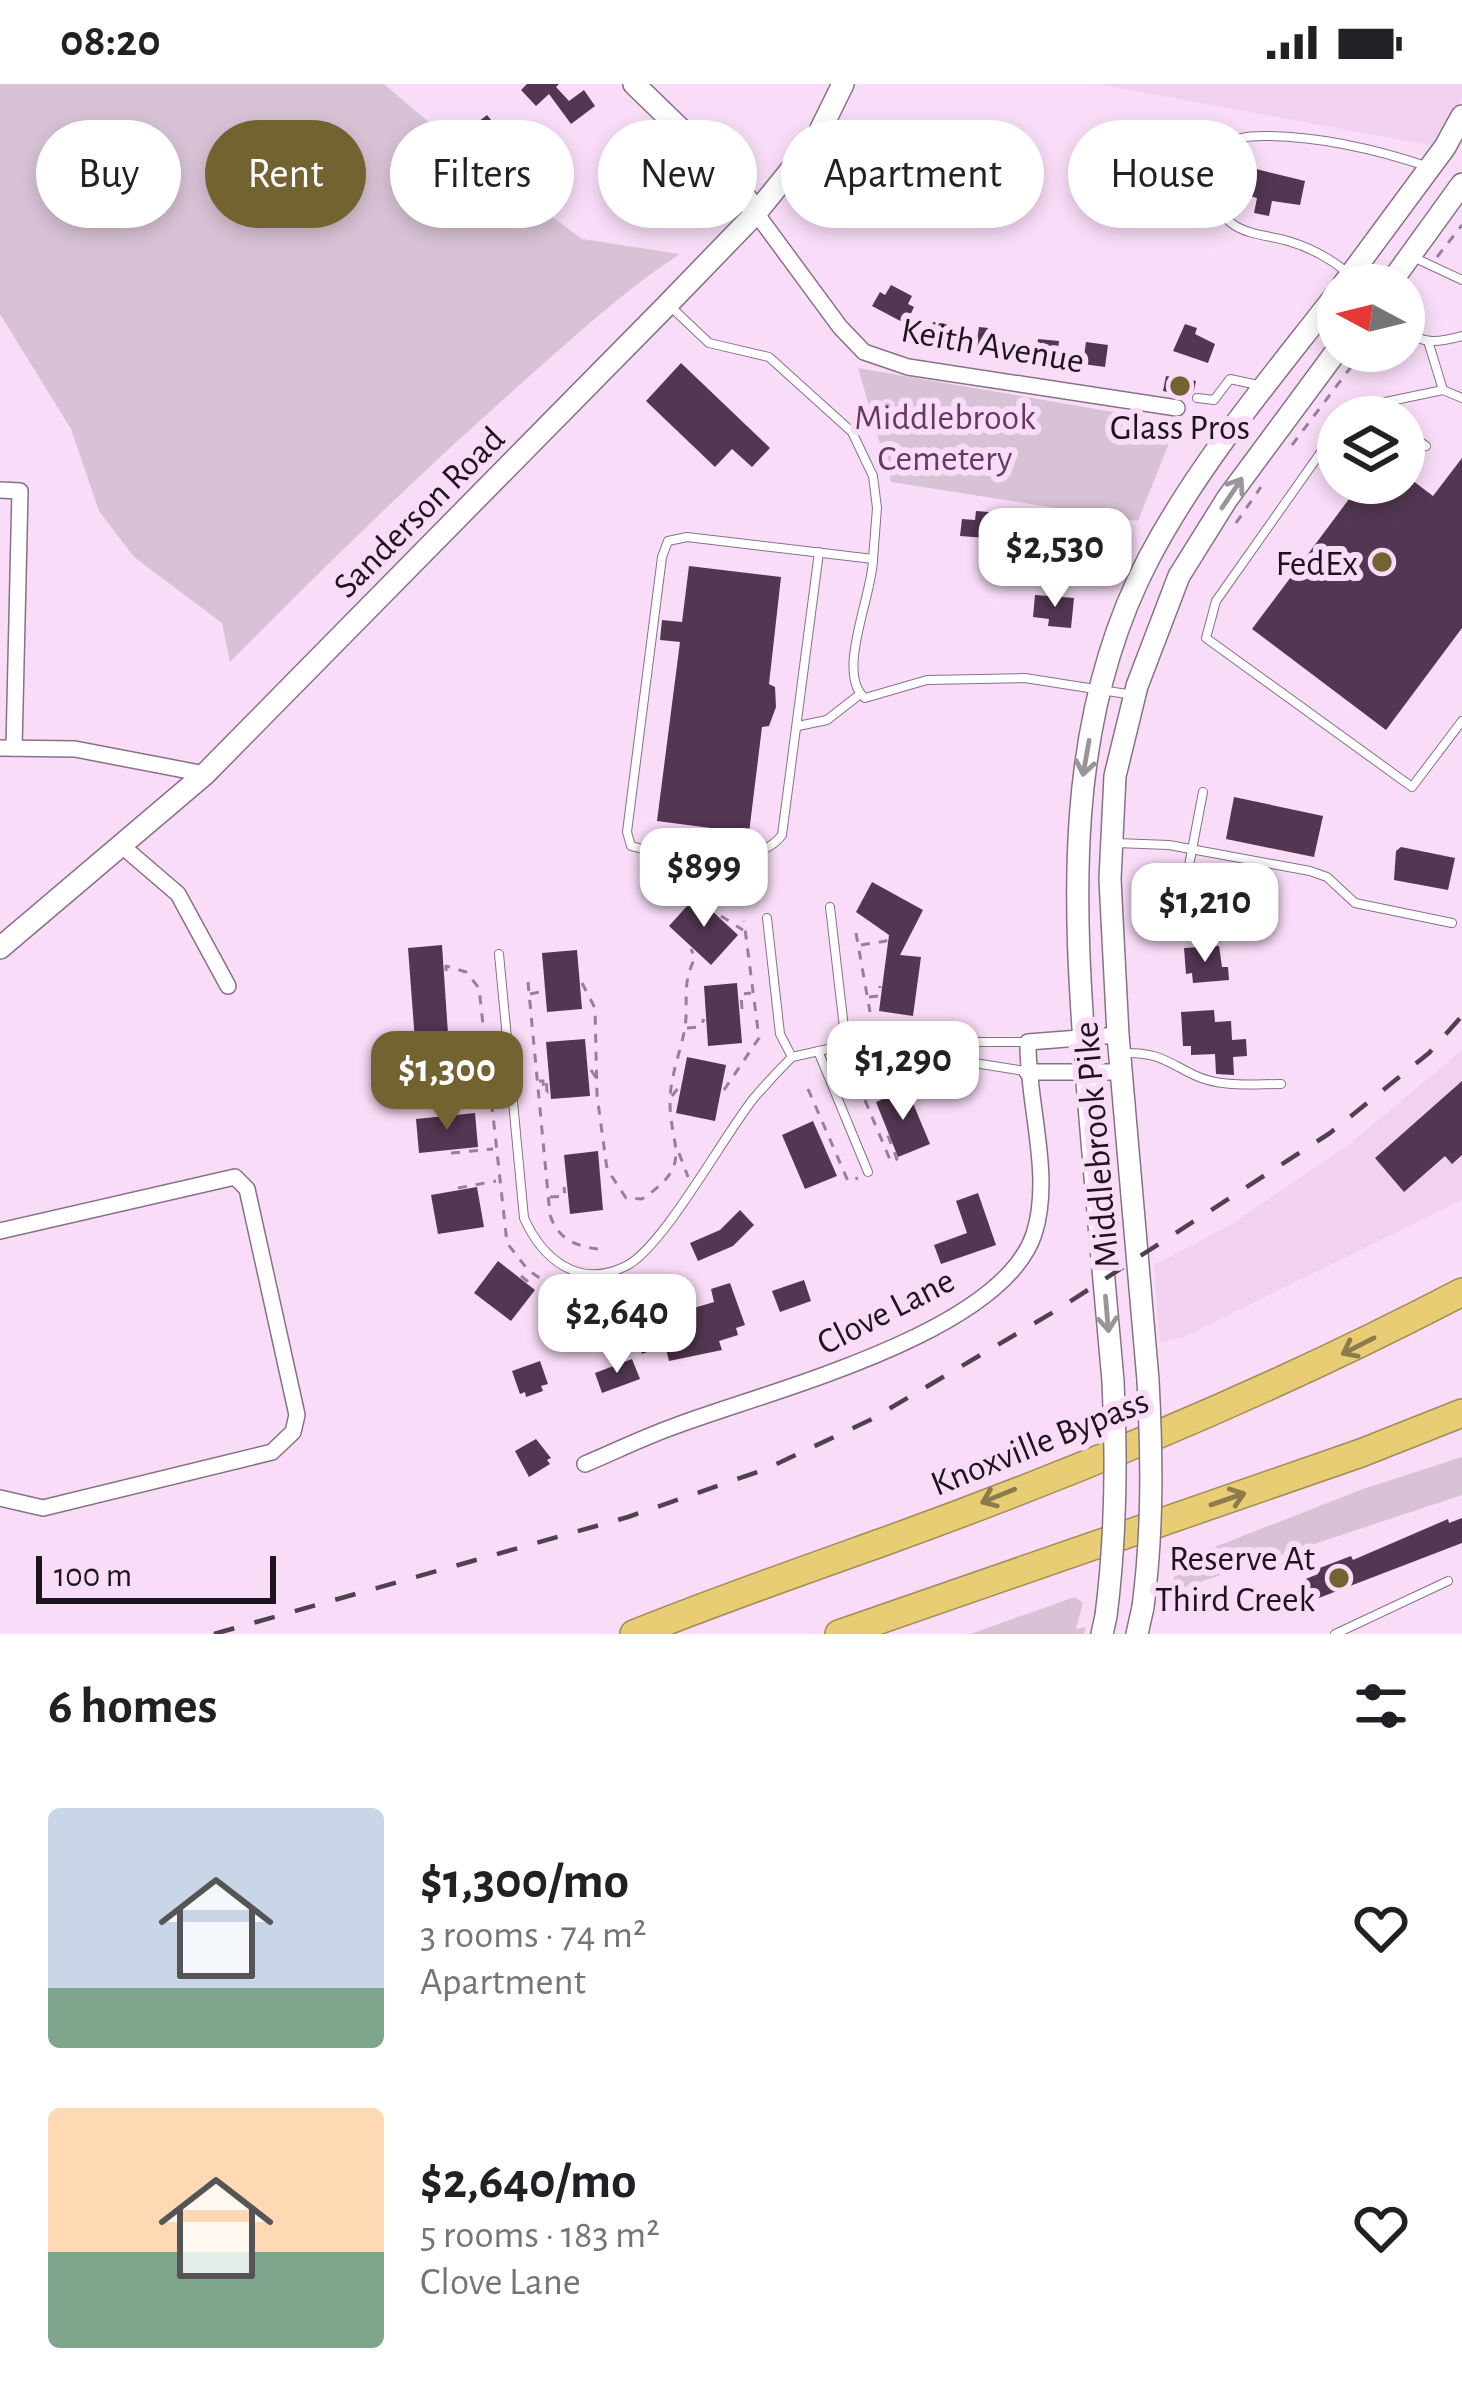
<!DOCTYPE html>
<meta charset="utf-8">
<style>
body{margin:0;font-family:"Alegreya Sans",sans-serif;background:#f2f2f2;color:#202124;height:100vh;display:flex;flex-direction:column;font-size:45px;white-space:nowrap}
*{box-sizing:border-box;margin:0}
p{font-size:39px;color:#757577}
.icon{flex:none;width:66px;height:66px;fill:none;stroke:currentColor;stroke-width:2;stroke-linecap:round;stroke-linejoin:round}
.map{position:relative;height:1550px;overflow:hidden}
.sheet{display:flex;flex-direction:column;background:#fff;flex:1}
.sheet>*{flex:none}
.hud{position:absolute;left:36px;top:36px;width:1392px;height:108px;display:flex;gap:24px}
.needle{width:78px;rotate:277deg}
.buttons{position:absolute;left:1317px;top:180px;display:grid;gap:24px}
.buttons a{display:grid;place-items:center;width:108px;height:108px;border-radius:50%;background:#fff;box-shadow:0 6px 18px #0003;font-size:60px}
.scale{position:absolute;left:36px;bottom:30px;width:240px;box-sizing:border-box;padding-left:12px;border:6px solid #1d141d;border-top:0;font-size:33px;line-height:42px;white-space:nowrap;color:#1d141d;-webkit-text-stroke:9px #f9ddf8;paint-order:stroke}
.price{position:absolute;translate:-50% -102px;padding:0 27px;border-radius:24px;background:#fff;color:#222;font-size:39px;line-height:78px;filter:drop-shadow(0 3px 6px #0008)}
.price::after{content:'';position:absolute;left:50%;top:72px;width:36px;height:27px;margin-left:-18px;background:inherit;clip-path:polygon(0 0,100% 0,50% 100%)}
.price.on{background:#726330;color:#fff}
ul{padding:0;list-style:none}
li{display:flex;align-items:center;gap:36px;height:300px;padding:0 48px}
li span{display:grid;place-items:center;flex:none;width:336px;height:240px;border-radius:12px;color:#555}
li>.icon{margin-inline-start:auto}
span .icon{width:144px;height:144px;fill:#fffc;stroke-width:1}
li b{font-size:51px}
h2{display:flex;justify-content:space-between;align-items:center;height:144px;padding:0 48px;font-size:51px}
.pill{padding:0 42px;border-radius:54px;background:#fff;box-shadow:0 6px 18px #0003;font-size:42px;line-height:108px}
.pill.on{background:#726330;color:#fff}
.status{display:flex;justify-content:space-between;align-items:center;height:84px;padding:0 60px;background:#fff;direction:ltr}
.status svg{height:33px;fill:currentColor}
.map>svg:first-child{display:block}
</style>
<div class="status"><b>08:20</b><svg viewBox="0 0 49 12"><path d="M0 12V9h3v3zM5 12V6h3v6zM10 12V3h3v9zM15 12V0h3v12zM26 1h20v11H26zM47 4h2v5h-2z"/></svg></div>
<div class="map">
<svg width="1462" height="1550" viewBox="0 0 1462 1550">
<rect width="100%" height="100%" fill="#f9ddf8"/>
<g fill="#f2d0f0">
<path d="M1098,0H1462V14L1434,62Z"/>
<path d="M1462,966V1116L1184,1253L1160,1258L1154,1181L1232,1140L1348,1061Z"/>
</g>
<g fill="#d8c3d6">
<path d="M0,0H384L452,58L582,155L680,170C623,207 574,253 523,298C422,387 325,482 230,578L222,539L134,473L99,427L71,345L0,230Z"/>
<path d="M858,284L1177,339L1138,437L891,398Z"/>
<path d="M1462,1373V1411L1179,1505L1172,1501L1179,1477L1363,1405Z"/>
<path d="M1075,1513L1083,1519L1076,1545L1086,1543L1084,1550H970Z"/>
</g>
<g fill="#533652">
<path d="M527,0H559L556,3L569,17L584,6L595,22L571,40L549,10L536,22L521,6Z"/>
<path d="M487,31L505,53L492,64L474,41Z"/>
<path d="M637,57L667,75L648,109L629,98L637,85L624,77Z"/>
<path d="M1248,83L1305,97L1300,121L1272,117L1269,132L1254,129L1257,114L1242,110Z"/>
<path d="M891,201L912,212L908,220L914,223L906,240L872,222L880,208L885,211Z"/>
<path d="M933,238L954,241L951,259L930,256Z"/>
<path d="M1185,240L1197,244L1195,250L1215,260L1208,279L1173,267Z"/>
<path d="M979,243L998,245L995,266L976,264Z"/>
<path d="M1038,255L1059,257L1057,276L1036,273Z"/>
<path d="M1086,258L1108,261L1105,283L1083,280Z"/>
<path d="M681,279L770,364L752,383L732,365L715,383L646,317Z"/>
<path d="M1166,292L1196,297L1194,306L1189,312L1163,307Z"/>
<path d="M1462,374V544L1386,646L1252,545L1361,399H1404V390L1433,412Z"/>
<path d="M976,427L1002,429L1000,455L960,452L962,435L975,436Z"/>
<path d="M1053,457L1085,459L1084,489L1055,487Z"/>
<path d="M689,482L781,493L769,600L775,603L776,623L769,642L762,643L749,749L657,737L680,558L660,556L662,536L682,538Z"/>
<path d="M1035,511L1074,514L1071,544L1048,542L1049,535L1033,533Z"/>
<path d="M1234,713L1323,732L1314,773L1226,755Z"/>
<path d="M1401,763L1455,774L1448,806L1394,796L1396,767Z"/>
<path d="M872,798L923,826L900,871L921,873L913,932L879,927L889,851L856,828Z"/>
<path d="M696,812L738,851L711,881L669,842Z"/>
<path d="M442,861L451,994L418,997L408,864Z"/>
<path d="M1219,862L1222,883H1228L1229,896L1193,899L1192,889L1186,890L1184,864Z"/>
<path d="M577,866L582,925L547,928L542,869Z"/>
<path d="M737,899L742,959L708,962L704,902Z"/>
<path d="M1214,926L1215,938L1231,937L1232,956L1246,955L1247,972L1233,973L1234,991L1216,990L1215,970L1191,971V962H1183L1181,928Z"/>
<path d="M585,955L590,1012L551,1015L546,958Z"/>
<path d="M687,973L726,981L715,1037L676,1029Z"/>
<path d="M1462,997V1071L1452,1080L1445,1072L1404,1108L1375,1074Z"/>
<path d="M907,1005L930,1060L898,1073L876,1018Z"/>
<path d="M475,1029L478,1063L419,1069L416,1035Z"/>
<path d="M813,1037L837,1092L805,1105L782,1051Z"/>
<path d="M598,1067L603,1126L570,1130L564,1071Z"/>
<path d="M477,1103L484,1143L438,1150L431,1111Z"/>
<path d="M978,1109L996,1161L941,1180L934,1161L967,1149L956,1117Z"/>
<path d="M740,1126L754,1141L733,1162L698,1177L690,1159L720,1146Z"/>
<path d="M498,1177L535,1206L511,1237L474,1209Z"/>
<path d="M804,1196L811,1217L780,1228L772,1207Z"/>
<path d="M730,1199L745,1241L736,1244L738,1251L719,1257L722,1266L669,1277L665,1261L642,1270L629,1235L683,1220L687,1226L714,1218L711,1205Z"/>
<path d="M632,1275L640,1295L602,1309L595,1289Z"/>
<path d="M540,1277L548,1300L541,1302L543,1307L526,1313L525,1308L520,1310L512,1287Z"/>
<path d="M536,1355L551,1374L547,1376L550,1380L529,1393L515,1367Z"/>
<path d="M1462,1434V1459L1311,1517L1303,1496L1318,1490L1317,1485L1351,1472L1353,1476L1448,1435L1449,1439Z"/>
</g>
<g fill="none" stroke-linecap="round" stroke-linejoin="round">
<defs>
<g id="lane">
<path d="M1415,174L1462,196"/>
<path d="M1358,201C1343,180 1312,164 1288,157C1271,152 1249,151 1234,141C1211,125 1206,89 1222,66C1231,53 1249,52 1264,52C1318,52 1378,66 1429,83"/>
<path d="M671,223L709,259L769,273L852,348L873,392L877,424L873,475"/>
<path d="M1404,246C1423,261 1440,258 1462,252"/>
<path d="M1428,257L1443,306"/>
<path d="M1197,314L1214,316L1230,295L1258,301"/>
<path d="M1370,323L1385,333"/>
<path d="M1346,333L1352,325L1443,306L1462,314"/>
<path d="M1338,344L1216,517L1206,554L1412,703L1462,637"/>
<path d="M1404,347L1426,362"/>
<path d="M819,468L782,751C755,787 669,773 631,762L627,748L662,473L668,457L687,453L873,475C873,510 835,590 865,614L927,596L1025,594L1133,611"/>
<path d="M798,642L827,636L859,611"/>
<path d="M1116,759L1169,761L1310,787L1327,793L1355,819L1452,839"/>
<path d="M1183,813L1203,708"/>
<path d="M830,823L846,961"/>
<path d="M499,870L524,1134C542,1174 578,1206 626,1182C663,1164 724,1051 754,1014C766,1000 779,986 792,973L780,950L767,834"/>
<path d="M937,966L955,958H1028"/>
<path d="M818,967L868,1088"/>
<path d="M1121,969C1157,968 1164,976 1194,991C1221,1004 1253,1000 1281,1000"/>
<path d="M792,973L846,961L936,966L955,976L1025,987"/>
<path d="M1335,1550L1448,1497"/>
</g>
<g id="street">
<path d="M756,129L840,243L864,268L908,283L1177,324"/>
<path d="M0,406L20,407L14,664"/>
<path d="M0,664L75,665L205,690"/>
<path d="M122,762L178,810L228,902"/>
<path d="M1027,988H1122"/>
<path d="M0,1147L235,1093L247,1105L297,1331L293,1348L272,1368L43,1424L0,1414"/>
<path d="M585,1380C616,1367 646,1352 678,1341C768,1307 1001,1250 1034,1150C1053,1091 1027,1019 1028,958L1118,951"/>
</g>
<g id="secondary">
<path d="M634,0L735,98L756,129"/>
<path d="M1343,201L1445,63L1462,32"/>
<path d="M1389,201L1462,100"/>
<path d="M0,864L205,690L668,220L756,129L816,55L843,0"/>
<path d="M1148,1296L1118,951L1110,795L1115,692L1137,602L1179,492L1227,415L1338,265"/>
<path d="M1113,1297C1104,1197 1095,1098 1087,998C1073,820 1063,638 1149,474C1199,379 1272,293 1338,208"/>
<path d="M1102,1550L1106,1532"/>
<path d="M1137,1550L1143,1523"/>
</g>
<g id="highway">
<path d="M634,1550C716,1517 799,1488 883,1458C1080,1387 1276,1305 1462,1208"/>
<path d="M839,1550L1361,1369L1462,1329"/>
</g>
</defs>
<use href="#lane" stroke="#887087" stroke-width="10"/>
<use href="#street" stroke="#887087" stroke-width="18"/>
<use href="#secondary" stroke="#887087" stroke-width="24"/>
<use href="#highway" stroke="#a18c56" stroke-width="30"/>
<g stroke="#948194" stroke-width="3" stroke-dasharray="9 9" stroke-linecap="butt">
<path d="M1437,173L1462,141"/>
<path d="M1292,361L1363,267"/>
<path d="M1236,439L1261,403"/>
<path d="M721,832L743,846"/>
<path d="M856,849L870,928"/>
<path d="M861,861L886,857L883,846"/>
<path d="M446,887V882L466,888L479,904L507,1159L528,1186L554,1204"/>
<path d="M528,898L550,1131C559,1158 579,1163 605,1166"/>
<path d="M582,899L595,924L597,1011L607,1085L626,1114L642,1115C696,1079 669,1064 670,1015C671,992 679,971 684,949C690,920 680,903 695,874L691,865"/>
<path d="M530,910L546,907"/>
<path d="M869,913L879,912L880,902"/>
<path d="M742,925L741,910L751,909"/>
<path d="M687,944L700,943L704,935"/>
<path d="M450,961V955L483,953"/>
<path d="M851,983L891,1078L897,1075L887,1049"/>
<path d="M591,986L597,995"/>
<path d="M539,997H543L544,1008H547L546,991"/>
<path d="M808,1005L848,1097L858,1094"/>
<path d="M724,1006L759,954L744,837"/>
<path d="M672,1012L678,1004"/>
<path d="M449,1029L488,1008"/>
<path d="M450,1029C447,1003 464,1001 487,997"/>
<path d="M451,1069L493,1065"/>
<path d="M679,1069L688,1093"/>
<path d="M458,1104L496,1097"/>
<path d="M550,1113L565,1112L564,1103"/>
<path d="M521,1192L527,1197L526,1188"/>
</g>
<use href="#lane" stroke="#fff" stroke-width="8"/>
<use href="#street" stroke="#fff" stroke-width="15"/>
<use href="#secondary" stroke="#fff" stroke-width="21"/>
<use href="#highway" stroke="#e8cd75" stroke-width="27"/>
<path stroke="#4f414e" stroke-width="4.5" stroke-dasharray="21 21" stroke-linecap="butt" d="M214,1550L628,1433L766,1385L870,1336L1057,1226L1330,1049L1429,969L1462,932"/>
<defs>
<g id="secondary-bridge">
<path d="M1143,1523C1153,1446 1152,1373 1148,1296"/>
<path d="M1106,1532C1116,1453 1117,1377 1113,1297"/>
</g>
</defs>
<use href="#secondary-bridge" stroke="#887087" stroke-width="24" stroke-linecap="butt"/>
<use href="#secondary-bridge" stroke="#fff" stroke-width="21"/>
</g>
<defs><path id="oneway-shaft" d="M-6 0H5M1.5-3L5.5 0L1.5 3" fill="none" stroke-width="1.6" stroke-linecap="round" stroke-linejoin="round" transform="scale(3)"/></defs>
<g stroke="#999599">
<use href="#oneway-shaft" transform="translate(1232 409) rotate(-56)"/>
<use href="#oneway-shaft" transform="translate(1086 674) rotate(100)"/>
<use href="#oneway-shaft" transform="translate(1107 1230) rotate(85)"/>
</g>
<g stroke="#8d7a4d">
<use href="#oneway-shaft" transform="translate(1358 1262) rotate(153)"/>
<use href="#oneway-shaft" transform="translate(998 1412) rotate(158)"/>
<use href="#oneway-shaft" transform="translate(1228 1415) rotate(-19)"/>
</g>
<g fill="#726330" stroke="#f9ddf8" stroke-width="4.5">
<circle cx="1180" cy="302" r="12"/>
<circle cx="1382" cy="478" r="12"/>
<circle cx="1339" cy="1494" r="12"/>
</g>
<g text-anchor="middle" stroke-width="12" stroke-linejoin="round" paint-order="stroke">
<g font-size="36" fill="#1d141d" stroke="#f9ddf8">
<text transform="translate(993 260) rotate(10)" y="13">Keith Avenue</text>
<text transform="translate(418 427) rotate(-45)" y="13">Sanderson Road</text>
<text transform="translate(1095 1061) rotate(-95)" y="13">Middlebrook Pike</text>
<text transform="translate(885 1226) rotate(-27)" y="13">Clove Lane</text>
<text transform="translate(1039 1357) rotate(-22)" y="13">Knoxville Bypass</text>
</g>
<g font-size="36" fill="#663964" stroke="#f9ddf8">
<text x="945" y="345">Middlebrook<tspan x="945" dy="41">Cemetery</tspan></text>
</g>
<g font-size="36" fill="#1d141d" stroke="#f9ddf8" text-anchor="end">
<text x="1180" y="355" text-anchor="middle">Glass Pros</text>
<text x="1358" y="491">FedEx</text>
<text x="1315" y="1486">Reserve At<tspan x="1315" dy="41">Third Creek</tspan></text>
</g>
</g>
</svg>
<div class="buttons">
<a><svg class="needle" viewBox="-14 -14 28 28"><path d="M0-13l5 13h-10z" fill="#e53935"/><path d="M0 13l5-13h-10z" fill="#757577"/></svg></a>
<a><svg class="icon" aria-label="layers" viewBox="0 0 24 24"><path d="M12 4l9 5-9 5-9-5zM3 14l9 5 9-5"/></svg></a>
</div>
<div class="scale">100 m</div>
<b class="price" style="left:1055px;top:526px">$2,530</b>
<b class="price" style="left:704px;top:846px">$899</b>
<b class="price" style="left:1205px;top:881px">$1,210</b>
<b class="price" style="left:903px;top:1039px">$1,290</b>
<b class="price on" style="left:447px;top:1049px">$1,300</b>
<b class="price" style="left:617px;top:1292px">$2,640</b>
<div class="hud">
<a class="pill">Buy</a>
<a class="pill on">Rent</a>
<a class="pill">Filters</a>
<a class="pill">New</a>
<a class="pill">Apartment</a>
<a class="pill">House</a>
</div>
</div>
<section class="sheet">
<h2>6 homes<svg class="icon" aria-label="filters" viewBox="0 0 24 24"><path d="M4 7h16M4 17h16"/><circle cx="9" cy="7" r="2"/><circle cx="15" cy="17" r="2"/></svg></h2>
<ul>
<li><span style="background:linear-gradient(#c9d6e8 75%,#7fa58c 0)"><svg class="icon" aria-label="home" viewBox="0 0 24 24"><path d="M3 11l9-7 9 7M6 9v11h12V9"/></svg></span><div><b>$1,300/mo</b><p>3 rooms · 74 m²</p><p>Apartment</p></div><svg class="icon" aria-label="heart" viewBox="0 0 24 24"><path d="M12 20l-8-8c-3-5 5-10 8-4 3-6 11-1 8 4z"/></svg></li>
<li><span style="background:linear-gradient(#ffd9b3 60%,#7fa58c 0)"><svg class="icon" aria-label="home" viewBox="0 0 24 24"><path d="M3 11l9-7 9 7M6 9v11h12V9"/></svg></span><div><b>$2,640/mo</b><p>5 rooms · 183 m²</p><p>Clove Lane</p></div><svg class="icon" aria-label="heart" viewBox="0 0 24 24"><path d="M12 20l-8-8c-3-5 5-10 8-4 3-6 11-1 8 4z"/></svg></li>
</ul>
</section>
